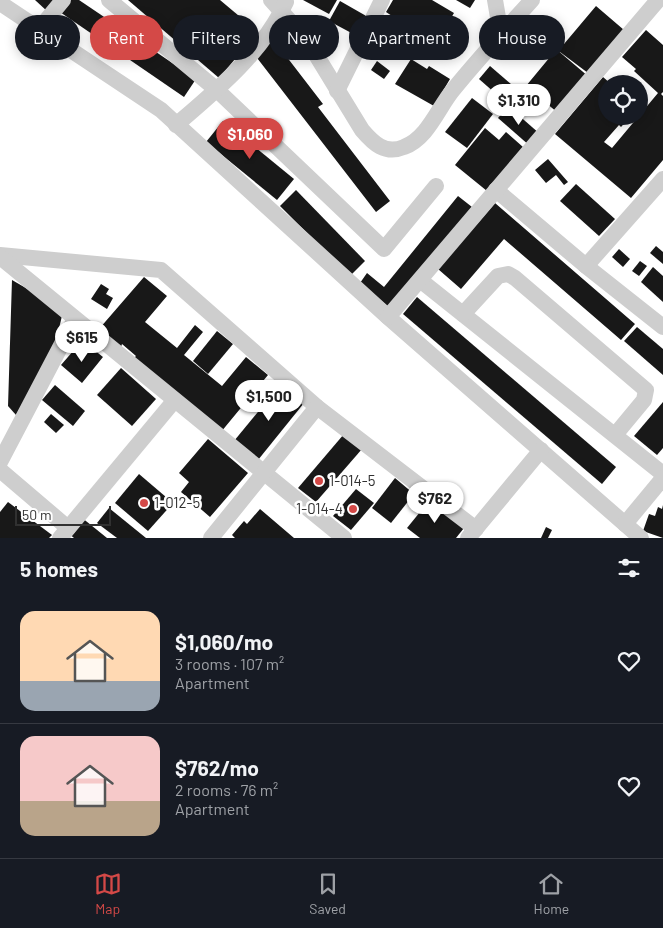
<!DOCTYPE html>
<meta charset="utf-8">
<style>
body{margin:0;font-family:Barlow,sans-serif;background:#20242c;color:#f1f3f6;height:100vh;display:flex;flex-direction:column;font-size:19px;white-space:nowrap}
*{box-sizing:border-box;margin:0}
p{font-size:16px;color:#9ea1a6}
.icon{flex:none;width:28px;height:28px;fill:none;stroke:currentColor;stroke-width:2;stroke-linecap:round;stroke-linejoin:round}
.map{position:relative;height:538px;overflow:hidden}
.sheet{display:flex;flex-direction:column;background:#171b24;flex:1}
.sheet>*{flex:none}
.guide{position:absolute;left:15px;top:15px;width:634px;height:45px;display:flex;gap:10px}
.tools{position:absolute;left:598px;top:75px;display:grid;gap:10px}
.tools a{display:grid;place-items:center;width:50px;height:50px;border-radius:50%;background:#171b24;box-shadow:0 2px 12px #0003;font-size:25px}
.scale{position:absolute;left:15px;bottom:12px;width:96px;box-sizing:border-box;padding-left:5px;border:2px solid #313131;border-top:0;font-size:14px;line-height:18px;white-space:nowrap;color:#313131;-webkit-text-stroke:4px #fff;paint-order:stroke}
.price{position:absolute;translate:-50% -42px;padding:0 11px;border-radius:18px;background:#fff;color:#222;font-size:16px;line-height:32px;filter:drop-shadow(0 1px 2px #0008)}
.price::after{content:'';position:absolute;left:50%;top:30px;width:15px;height:11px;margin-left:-8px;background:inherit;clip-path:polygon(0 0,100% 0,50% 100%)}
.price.selected{background:#d44947;color:#fff}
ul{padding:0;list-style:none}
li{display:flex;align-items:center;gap:15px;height:125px;padding:0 20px}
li+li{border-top:1px solid #363941}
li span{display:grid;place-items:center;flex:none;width:140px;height:100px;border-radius:15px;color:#555}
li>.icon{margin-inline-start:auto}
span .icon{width:60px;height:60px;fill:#fffc;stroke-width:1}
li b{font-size:21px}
h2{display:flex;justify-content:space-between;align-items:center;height:60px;padding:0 20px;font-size:21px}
.tag{padding:0 18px;border-radius:22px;background:#171b24;box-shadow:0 2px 12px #0003;font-size:18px;line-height:45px}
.tag.selected{background:#d44947;color:#fff}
.menu{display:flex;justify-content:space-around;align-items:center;height:70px;border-top:1px solid #363941;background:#171b24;font-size:14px;color:#9ea1a6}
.menu a{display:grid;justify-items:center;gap:2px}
.menu .selected{color:#d44947}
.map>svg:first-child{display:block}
</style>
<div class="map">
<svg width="663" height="538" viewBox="0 0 663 538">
<rect width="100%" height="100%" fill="#fff"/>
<g fill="#181818">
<path d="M35,0H60L48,12Z"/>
<path d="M64,0H79L196,79L184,97L57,10Z"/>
<path d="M128,0H220L258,32L219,78Z"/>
<path d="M303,0H337L329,14Z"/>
<path d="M393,0H432L454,13L430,53L385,27L392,16L386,12Z"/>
<path d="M456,0H475L470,8Z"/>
<path d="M340,1L368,17L357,36L329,21Z"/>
<path d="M596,6L624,30L588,73L556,49L589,77L558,113L526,86L550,57L523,34L535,19L564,44Z"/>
<path d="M646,30L663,45V92L661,94L663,96V160L631,198L555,134L603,77L611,84H606V116H631L621,127L619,125L604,142L612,148L658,93L634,71L636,69L622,57Z"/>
<path d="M273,39L323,104L318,107L390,201L376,212L254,54Z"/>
<path d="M411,59L427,69L429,66L450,79L434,106L395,84Z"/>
<path d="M377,61L390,71L384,79L371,70Z"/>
<path d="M490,66L525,96L513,109L479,79Z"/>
<path d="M472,98L493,114L467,148L445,132Z"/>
<path d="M508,106L540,134L530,146L498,118Z"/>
<path d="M223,121L294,179L277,200L206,142Z"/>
<path d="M485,128L499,140L506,132L523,147L487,191L455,165Z"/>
<path d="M548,159L568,182L564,185L556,175L546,183L535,170Z"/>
<path d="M576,184L615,219L599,236L560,201Z"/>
<path d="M296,190L365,261L350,276L280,206Z"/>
<path d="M458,196L472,207L390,308L360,283L367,273L384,287Z"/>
<path d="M495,203L635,324L621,340L504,239L461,289L438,269Z"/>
<path d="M656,246L663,252V264L650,253Z"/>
<path d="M619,249L630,259L623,267L612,257Z"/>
<path d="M640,261L647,266L639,276L632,271Z"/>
<path d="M653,267L663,276V302L641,282Z"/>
<path d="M144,277L167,296L145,322L177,348L195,325L203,332L184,355L222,386L246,357L268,375L221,432L133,359L136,356L122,344L121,347L99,329Z"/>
<path d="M12,280L31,291L62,316L54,349L16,415L8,406Z"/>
<path d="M101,284L109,289L106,294L113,298L107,309L91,299Z"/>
<path d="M417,297L616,467L602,484L403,314Z"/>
<path d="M637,327L663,349V375L624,341Z"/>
<path d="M217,331L233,344L208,374L193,361Z"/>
<path d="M88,345L103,357L82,383L61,365L74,350L80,355Z"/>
<path d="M121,368L156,399L132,426L97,395Z"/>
<path d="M281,384L304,403L258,460L234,441Z"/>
<path d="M55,385L85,411L73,426L42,400Z"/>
<path d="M663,402V448L657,455L634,436Z"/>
<path d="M51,414L64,425L56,433L44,422Z"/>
<path d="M344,434L362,449L316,502L298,488Z"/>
<path d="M208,439L248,473L210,517L181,492L189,482L179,473Z"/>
<path d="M139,474L173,503L148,531L115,503Z"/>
<path d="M395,478L414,494L391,523L372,508Z"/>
<path d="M356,489L374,503L351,530L333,516Z"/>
<path d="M429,501L464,528L456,538H420L407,528Z"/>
<path d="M8,502L52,535L49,538H0V512Z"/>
<path d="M663,505V538L643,531L649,514L655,516L658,507L662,509Z"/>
<path d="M109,508L146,538H117L97,523Z"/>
<path d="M260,509L294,538H235L232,535L244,521L247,524Z"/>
<path d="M81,517L107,538H74L68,533Z"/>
<path d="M546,527L552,530L548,538H541Z"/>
</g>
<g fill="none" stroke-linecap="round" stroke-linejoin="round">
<g stroke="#cecece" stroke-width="16">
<path d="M109,0L217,90L384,249L436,186"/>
<path d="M271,0L307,40L362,130C373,143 385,155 404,147C428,138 438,108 453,90C478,59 505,30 532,0"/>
<path d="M495,0L501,35"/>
<path d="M0,3L161,110L388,317L641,538"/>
<path d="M39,29L63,0"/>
<path d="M337,91L382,0"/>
<path d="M176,125C217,90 263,52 286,2"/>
<path d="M496,190L586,266L663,179"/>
<path d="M0,255L161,270L317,407L476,529"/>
<path d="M0,257L344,538"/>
<path d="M586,266L663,327"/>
<path d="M420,280L663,474"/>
<path d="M463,314L498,276L508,274L515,278L646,390L644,400L615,435"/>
<path d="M388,317L658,0"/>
<path d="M0,462L75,319"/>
<path d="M0,470L68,528"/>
<path d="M625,524L663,478"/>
<path d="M60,538L174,401"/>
<path d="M211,538L317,407"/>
<path d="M468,538L541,450"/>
</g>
</g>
<g fill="#d44947" stroke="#fff" stroke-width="2">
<circle cx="319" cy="481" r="5"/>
<circle cx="144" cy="503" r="5"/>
<circle cx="353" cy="509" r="5"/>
</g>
<g text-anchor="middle" stroke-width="5" stroke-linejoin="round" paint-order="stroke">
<g font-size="15" fill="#313131" stroke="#fff" text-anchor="start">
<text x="329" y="486">1-014-5</text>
<text x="154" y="508">1-012-5</text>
<text x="343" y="514" text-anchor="end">1-014-4</text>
</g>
</g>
</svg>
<div class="tools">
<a><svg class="icon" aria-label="locate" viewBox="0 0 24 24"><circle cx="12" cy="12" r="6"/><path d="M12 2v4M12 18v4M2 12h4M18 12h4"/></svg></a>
</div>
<div class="scale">50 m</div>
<b class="price" style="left:519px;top:126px">$1,310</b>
<b class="price selected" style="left:250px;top:160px">$1,060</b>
<b class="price" style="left:82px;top:363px">$615</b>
<b class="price" style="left:269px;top:422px">$1,500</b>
<b class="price" style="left:435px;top:524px">$762</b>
<div class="guide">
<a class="tag">Buy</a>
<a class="tag selected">Rent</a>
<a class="tag">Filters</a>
<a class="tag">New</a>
<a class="tag">Apartment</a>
<a class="tag">House</a>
</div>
</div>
<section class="sheet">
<h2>5 homes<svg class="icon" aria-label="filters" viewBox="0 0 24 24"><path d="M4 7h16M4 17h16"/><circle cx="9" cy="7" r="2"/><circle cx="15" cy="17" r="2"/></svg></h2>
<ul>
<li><span style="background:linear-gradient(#ffd9b3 70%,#9aa5b1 0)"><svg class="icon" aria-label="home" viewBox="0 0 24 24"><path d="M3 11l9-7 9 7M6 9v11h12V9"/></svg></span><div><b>$1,060/mo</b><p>3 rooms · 107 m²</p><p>Apartment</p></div><svg class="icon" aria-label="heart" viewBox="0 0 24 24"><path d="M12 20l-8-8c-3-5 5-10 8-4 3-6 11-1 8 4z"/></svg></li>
<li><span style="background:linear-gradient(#f6c9c9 65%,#b9a48a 0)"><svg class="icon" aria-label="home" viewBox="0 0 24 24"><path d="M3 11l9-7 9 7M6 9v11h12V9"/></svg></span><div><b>$762/mo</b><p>2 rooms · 76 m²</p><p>Apartment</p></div><svg class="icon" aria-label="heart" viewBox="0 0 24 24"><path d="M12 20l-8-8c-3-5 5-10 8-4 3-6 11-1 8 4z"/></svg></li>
</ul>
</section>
<nav class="menu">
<a class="selected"><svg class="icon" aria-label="map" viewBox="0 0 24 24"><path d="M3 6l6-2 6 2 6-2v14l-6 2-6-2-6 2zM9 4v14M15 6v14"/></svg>Map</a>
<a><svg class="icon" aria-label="saved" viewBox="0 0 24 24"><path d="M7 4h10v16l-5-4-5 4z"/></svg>Saved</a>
<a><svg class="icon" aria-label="home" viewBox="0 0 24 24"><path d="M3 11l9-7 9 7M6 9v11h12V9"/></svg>Home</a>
</nav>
